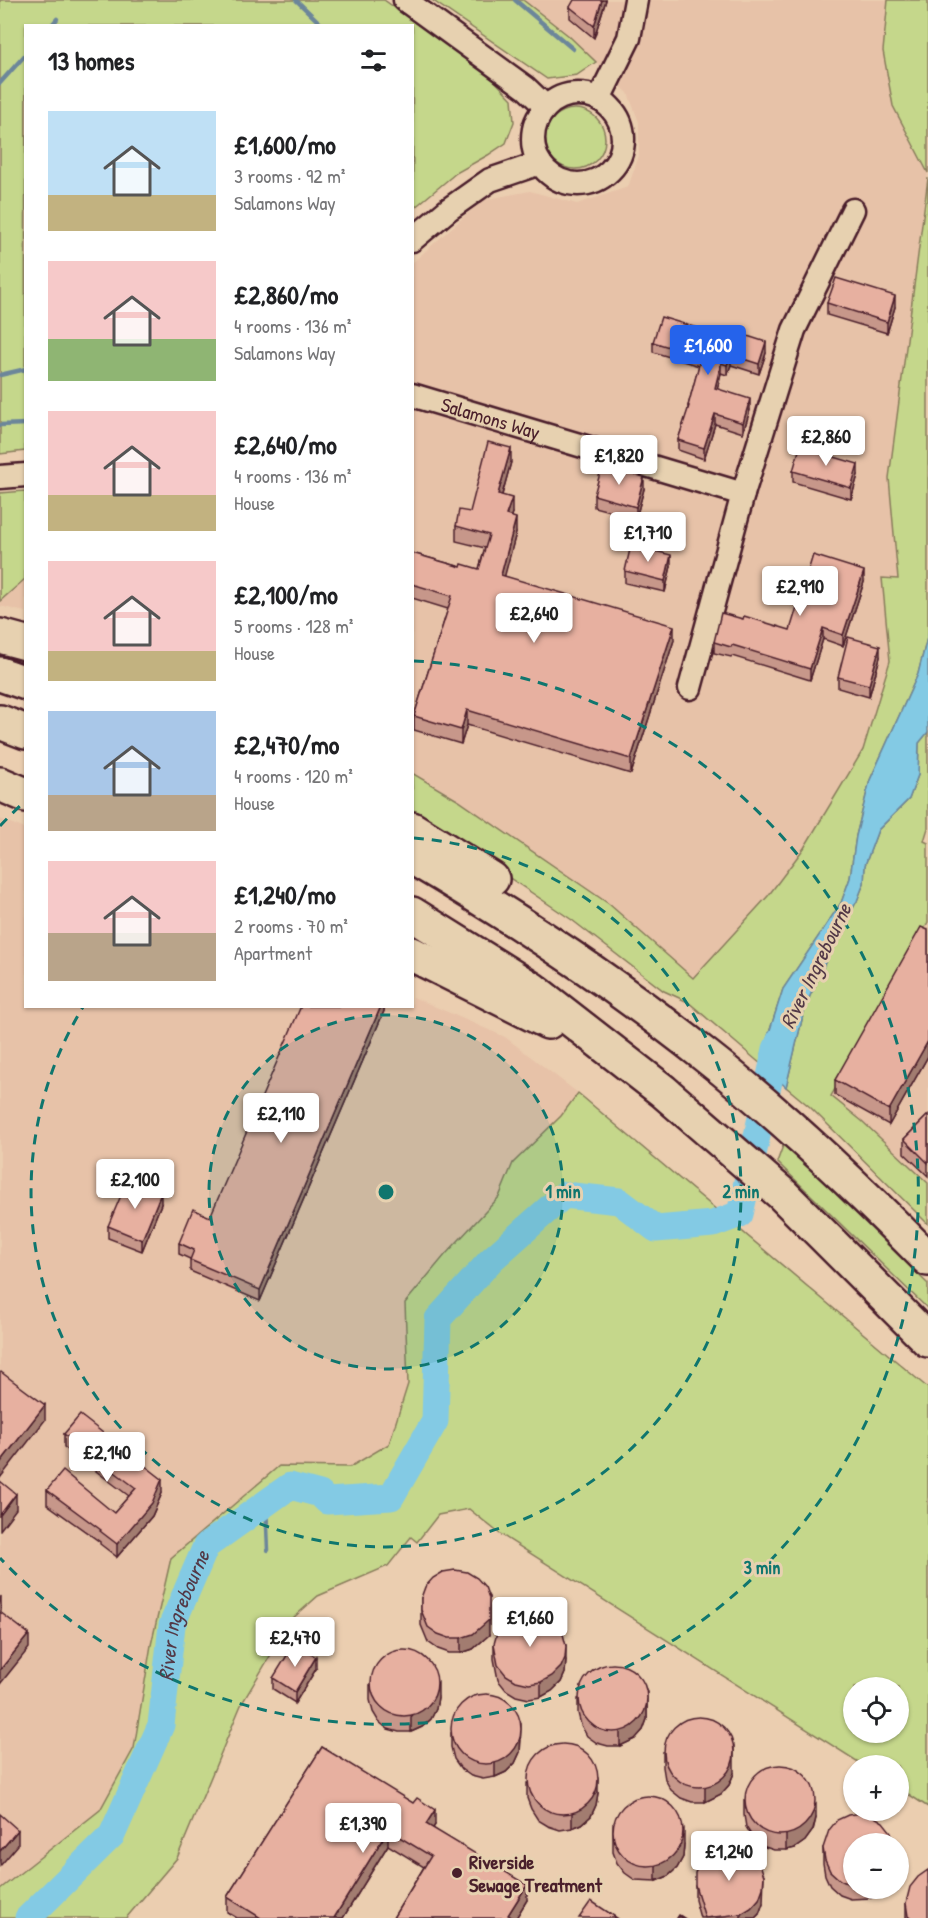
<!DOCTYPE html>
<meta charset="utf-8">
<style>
body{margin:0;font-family:"Patrick Hand",sans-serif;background:#f6f6f6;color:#202124;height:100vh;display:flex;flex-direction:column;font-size:22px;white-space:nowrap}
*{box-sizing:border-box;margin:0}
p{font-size:20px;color:#757577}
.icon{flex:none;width:33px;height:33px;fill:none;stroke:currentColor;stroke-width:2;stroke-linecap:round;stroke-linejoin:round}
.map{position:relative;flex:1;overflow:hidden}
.panel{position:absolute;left:24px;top:24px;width:390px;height:984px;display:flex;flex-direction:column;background:#fff;border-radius:0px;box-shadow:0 2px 4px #0004}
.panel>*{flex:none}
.tools{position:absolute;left:843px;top:1677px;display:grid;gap:12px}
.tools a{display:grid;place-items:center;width:66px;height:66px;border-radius:50%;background:#fff;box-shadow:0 2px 4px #0004;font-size:30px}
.price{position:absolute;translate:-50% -51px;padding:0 14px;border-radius:6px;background:#fff;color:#222;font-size:20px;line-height:39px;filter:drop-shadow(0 2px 3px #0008)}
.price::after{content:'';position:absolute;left:50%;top:36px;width:18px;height:14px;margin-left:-9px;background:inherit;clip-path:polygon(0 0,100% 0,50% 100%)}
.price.selected{background:#2563eb;color:#fff}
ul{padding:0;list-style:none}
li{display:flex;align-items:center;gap:18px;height:150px;padding:0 24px}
li span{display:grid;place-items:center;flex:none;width:168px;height:120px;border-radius:0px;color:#555}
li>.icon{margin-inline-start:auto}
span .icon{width:72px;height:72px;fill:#fffc;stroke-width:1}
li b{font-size:26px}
h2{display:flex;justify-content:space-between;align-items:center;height:72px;padding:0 24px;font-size:26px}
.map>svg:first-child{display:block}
</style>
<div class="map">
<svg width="928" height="1918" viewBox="0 0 928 1918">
<rect width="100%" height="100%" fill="#ebceb0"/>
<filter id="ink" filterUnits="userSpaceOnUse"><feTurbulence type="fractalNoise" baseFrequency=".0167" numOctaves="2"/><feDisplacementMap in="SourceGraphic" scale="12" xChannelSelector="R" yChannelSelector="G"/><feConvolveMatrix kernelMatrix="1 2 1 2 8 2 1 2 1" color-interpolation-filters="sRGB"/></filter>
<g filter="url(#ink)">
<g fill="#e7c2a8">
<path d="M523,0H888L883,51L893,106L928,173L889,478L898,580L882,579L890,661L863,750L804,848L768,896L694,978L609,904L459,801L413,773L412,263L483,200L530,191L577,204L628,187L639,156V122L628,93L569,36Z"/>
<path d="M25,579V612L0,606V601Z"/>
<path d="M0,819L25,829L26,1006H412L413,997L505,1037L578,1093L561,1116L513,1163L499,1197L445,1255L405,1303L408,1384L389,1444L350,1467L279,1466L171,1558L151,1645L134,1748L100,1810L0,1889Z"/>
<path d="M928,922V1183L862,1121L831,1096Z"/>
</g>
<g fill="#c5d78b" stroke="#887b5b" stroke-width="1.5" fill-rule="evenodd">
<path d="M0,0H384L490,76L512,99L514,122L506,143L488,155L456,173L413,209L412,26H26L25,451L0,454Z"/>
<path d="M432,0H523L569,36L596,62L577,75L547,79Z"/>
<path d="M888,0H928V173L893,106L883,51Z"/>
<circle cx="575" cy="139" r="30"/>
<path d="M928,178V634L918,674L870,780L856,836L850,878L841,903L783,989L762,1055V1065L688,1002L664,991L572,920L413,813L412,773L459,801L609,904L693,978L768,896L804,848L863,750L890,661L882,578L898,579L889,478Z"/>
<path d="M25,491V579L0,601V493Z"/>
<path d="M928,732V828L924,841L928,843V922L831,1096L862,1121L928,1183V1224L810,1107L786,1087L805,1007L838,934L857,901L864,883L865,865L878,830L909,799L918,775L919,743Z"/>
<path d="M578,1093L928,1388V1807L899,1788L898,1766L863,1765L500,1534L469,1509L438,1515L417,1542L411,1537L388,1566L318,1596L292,1619L241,1705L177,1858L126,1918H0V1889L100,1810L134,1748L151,1645L171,1558L279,1466L350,1467L389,1444L408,1384L405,1303L445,1255L499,1197L513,1163L561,1116ZM854,1688H898V1732H854Z"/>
<path d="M784,1143L928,1284V1309L777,1162Z"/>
</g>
<path fill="#83cae4" stroke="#6c869a" stroke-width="1.5" d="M928,634V732L919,743L918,775L909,799L878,830L865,865L864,883L857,901L838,934L805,1007L786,1087L762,1065V1055L783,989L841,903L850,878L856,836L870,780L918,674Z"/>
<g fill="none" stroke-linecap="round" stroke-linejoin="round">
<g stroke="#6c869a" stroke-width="4.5">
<path d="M296,0L323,26"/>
<path d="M515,0L573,49"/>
<path d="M51,26L57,19"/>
<path d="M0,83L26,54"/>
<path d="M0,375L26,369"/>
<path d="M0,425L26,424"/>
<path d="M266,1503L268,1550"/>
</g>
<path stroke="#83cae4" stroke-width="27" id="s1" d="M28,1918L112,1835L161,1725L172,1625L206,1546L290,1486L320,1494L327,1501L391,1497L435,1421L438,1319L491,1260L564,1195L619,1201L656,1229L713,1224L740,1214L776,1049L780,1040"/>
<defs>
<g id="minor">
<path d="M405,0L526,88L546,107"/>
<circle cx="578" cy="139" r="45"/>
<path d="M599,99L629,38L636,0"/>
<path d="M412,240L449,209L490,180L540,163"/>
<path id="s2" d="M412,395L743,494"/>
<path d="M0,477L26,475"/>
<path d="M690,688L743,494L794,330L853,210"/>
</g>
<g id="highway">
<path d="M0,636L26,643"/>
<path d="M0,674L26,683"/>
<path d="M0,722L26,732"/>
<path d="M0,784L26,795"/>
<path d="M412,829L492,879"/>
<path d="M412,857C514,917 613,982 706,1056C785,1118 858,1188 928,1259"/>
<path d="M412,914L532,989L663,1091L782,1194L928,1340"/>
<path d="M412,954L548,1022"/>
</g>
</defs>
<use href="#minor" stroke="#4a1f2b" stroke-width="27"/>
<use href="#highway" stroke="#4a1f2b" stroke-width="38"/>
<use href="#minor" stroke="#e7d1b0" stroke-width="22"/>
<use href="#highway" stroke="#e7d1b0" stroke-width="33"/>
</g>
<g fill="#c7978a" stroke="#4a1f2b" stroke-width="1.5">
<path d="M606,0L594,38L570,18V7Z"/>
<path d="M827,303L895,307L887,333L827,315Z"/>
<path d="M707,333L766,353L759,374L731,365L727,375L721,373L717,389L750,410L743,433L715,424L704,459L678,450V440L688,411V406L699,366L653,352V342Z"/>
<path d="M511,462L502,495L512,513L510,517L516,533L504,576L674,640L631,774L467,725L461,744L414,730V716L448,609L412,598V553L461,567L479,569L485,548L456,541V526L470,512Z"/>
<path d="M793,471L858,475L851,499L793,482Z"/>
<path d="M644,489L636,518L594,507V495Z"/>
<path d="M671,566L665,592L625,583V571Z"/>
<path d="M864,582L843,646L823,639L810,680L732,656L731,657L714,653V642L790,630Z"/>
<path d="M880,657L869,697L838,688V677Z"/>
<path d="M928,930V1056L889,1125L835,1095V1080Z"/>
<path d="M384,1006V1011L260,1301L190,1271V1259L179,1254V1243L210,1217Z"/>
<path d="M928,1115V1176L904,1153V1139Z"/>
<path d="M161,1204L142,1251L108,1238V1226Z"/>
<path d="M64,1434L162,1493L152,1516L117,1557L100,1544V1542L47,1504V1490L114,1513L129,1496L64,1447Z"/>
<path d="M421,1598L489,1635L473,1649L461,1653H449L438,1649L428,1642L421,1625Z"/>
<path d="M494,1644L566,1660L565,1673L561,1682L552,1691L541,1697L529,1699L516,1696L506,1690L498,1680L494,1659Z"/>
<path d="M316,1669L295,1703L273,1689V1678Z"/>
<path d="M370,1685L438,1697L436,1709L431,1719L422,1727L411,1732H399L388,1729L379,1722L373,1712L370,1700Z"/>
<path d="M647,1692V1719L643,1730L635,1739L620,1746H608L597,1743L587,1736L581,1725L578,1713V1699Z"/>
<path d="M451,1733L521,1740L520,1752L515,1763L506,1772L495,1777L483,1779L471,1776L461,1769L454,1759L451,1747Z"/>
<path d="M322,1747L435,1825L433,1828L527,1900L516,1918H393L424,1867L388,1845L343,1918H237L227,1912V1897Z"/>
<path d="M663,1752L734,1773L729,1785L721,1794L705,1802H692L681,1798L671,1790L665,1779L663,1767Z"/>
<path d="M527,1783L598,1793L596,1805L591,1816L582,1824L572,1828L560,1830L548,1826L538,1820L531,1809L527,1798Z"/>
<path d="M744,1800L816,1818L813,1830L805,1841L795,1848L786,1850H774L762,1846L753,1838L746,1827L744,1815Z"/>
<path d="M613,1824L684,1844L683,1857L677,1868L668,1876L656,1881L635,1880L625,1873L617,1863L613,1852Z"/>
<path d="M854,1844V1888H885L882,1892L871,1898L851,1899L840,1895L830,1886L825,1875L823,1863V1848Z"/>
<path d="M695,1885L763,1903L759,1914L755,1918H700L695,1900Z"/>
<path d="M906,1903L928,1918H906Z"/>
</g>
<g fill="#a27b70" stroke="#4a1f2b" stroke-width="1.5">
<path d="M602,0H606L594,38V26Z"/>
<path d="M895,296V307L887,333V322Z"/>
<path d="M766,342V353L759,374V364Z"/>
<path d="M731,355V365L727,375V365Z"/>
<path d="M721,363V373L715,399V388Z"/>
<path d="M750,399V410L743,433V423Z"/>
<path d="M715,414V424L704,459V448Z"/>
<path d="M511,448V462L498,509V494Z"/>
<path d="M858,464V475L851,499V488Z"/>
<path d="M644,477V489L636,518V507Z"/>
<path d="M512,498V513L506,530V515Z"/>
<path d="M516,518V533L501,590V575Z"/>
<path d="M671,555V566L665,592V581Z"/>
<path d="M864,571V582L843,646V635Z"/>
<path d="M674,626V640L631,774V759Z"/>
<path d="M823,628V639L810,680V669Z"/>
<path d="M880,646V657L869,697V685Z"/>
<path d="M467,710V725L461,744V730Z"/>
<path d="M381,1006H384V1011L260,1301V1290Z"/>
<path d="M928,1041V1056L889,1125V1110Z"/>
<path d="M161,1193V1204L142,1251V1240Z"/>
<path d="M45,1405V1420L0,1478V1463Z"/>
<path d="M162,1479V1493L152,1516L117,1557V1544Z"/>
<path d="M16,1494V1509L0,1530V1515Z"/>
<path d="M1,1596V1611L0,1613V1598Z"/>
<path d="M489,1598V1635L473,1649L461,1653V1638Z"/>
<path d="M29,1634V1648L0,1684V1670Z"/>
<path d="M566,1646V1660L565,1673L561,1682L552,1691L541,1697V1682Z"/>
<path d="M316,1657V1669L295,1703V1692Z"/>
<path d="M438,1682V1697L436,1709L431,1719L422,1727L411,1732V1717Z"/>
<path d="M647,1704V1719L643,1730L635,1739L620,1746V1731Z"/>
<path d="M521,1725L520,1752L515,1763L506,1772L495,1777V1762Z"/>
<path d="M734,1746V1773L729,1785L721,1794L705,1802V1787Z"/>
<path d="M598,1778V1793L596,1805L591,1816L582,1824L572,1828V1813Z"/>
<path d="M816,1804V1818L813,1830L805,1841L795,1848L786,1850V1835Z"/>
<path d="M435,1810V1825L426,1839V1824Z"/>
<path d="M684,1829V1844L683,1857L677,1868L668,1876L656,1881V1866Z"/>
<path d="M18,1830V1845L0,1866V1851Z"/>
<path d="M388,1830V1845L343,1918H334Z"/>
<path d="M764,1876L763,1903L759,1914L755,1918H741V1914Z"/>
<path d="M527,1885V1900L516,1918H508V1915Z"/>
<path d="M871,1888H885L882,1892L871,1898Z"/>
</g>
<g fill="#e7b0a0" stroke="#4a1f2b" stroke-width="1.5">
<path d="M574,0H602L594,26L570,7Z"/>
<path d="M836,278L895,296L887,322L827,303Z"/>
<path d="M661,317L707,331L706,333L738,343L741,334L766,342L759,364L731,355L727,365L721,363L715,388L750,399L743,423L715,414L704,448L678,440L689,406H688L701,357L653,342Z"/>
<path d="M488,442L511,448L498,494L512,498L506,515L516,518L501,575L674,626L631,759L467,710L461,730L414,716L452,596L412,584V553L461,567L462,564L479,569L489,535L456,526L459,510L470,512Z"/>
<path d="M800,447L858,464L851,488L793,471Z"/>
<path d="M602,466L644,477L636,507L594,495Z"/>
<path d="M631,545L671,555L665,581L625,571Z"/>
<path d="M813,555L864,571L843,635L823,628L810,669L732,645L731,647L714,642L721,613L743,619L744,616L790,630Z"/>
<path d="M848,637L880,646L869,685L838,677Z"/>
<path d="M921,927L928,930V1041L889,1110L835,1080Z"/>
<path d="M301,1006H381L260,1290L190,1260L194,1250L179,1243L193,1209L210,1217Z"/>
<path d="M928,1115V1163L904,1139Z"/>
<path d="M128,1179L161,1193L142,1240L108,1226Z"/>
<path d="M1,1372L45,1405L0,1463V1373Z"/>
<path d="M80,1415L162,1479L152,1503L117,1544L100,1531L101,1530L47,1490L63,1471L114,1513L136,1488L64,1434Z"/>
<path d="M0,1481L16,1494L0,1515Z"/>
<path d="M455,1570L467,1572L477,1578L485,1587L489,1598V1620L473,1634L461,1638H449L438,1634L428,1627L421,1610V1598L425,1587L433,1578L443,1572Z"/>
<path d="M527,1611L546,1615L557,1623L563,1634L566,1646L565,1658L561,1667L552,1676L541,1682L529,1684L516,1681L506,1675L498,1665L494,1644L499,1626L515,1615Z"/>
<path d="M0,1612L29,1634L0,1670Z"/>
<path d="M294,1644L316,1657L295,1692L273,1678Z"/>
<circle cx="404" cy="1683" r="33"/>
<circle cx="613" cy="1698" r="34"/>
<circle cx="486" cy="1729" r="35"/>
<circle cx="699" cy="1752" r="35"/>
<circle cx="563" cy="1779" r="35"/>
<path d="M322,1747L413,1803L417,1798L435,1810L426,1824L527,1885L508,1915L513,1918H393L431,1856L388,1830L334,1918H261L227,1897Z"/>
<circle cx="780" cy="1800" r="35"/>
<circle cx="648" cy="1831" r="35"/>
<path d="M861,1813L873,1816L883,1822L891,1832L895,1844H854V1884L851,1885L840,1880L830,1871L825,1860L823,1848L829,1830L837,1820L848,1815Z"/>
<path d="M0,1814L18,1830L0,1851Z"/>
<path d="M728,1847L740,1848L751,1854L760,1864L764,1876L763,1888L759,1899L751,1908L741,1914L705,1918L695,1885V1873L700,1862L706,1855L717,1849Z"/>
<path d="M928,1870V1918H910L908,1916L906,1903L910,1887L918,1877Z"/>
<path d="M591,1901L617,1918H579Z"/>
<path d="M679,1915L684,1918H677Z"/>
</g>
</g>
<circle cx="386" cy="1192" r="177" fill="#0f766e" fill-opacity=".12"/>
<g fill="none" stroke="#0f766e" stroke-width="3" stroke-dasharray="10 8">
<circle cx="386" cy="1192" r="177"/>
<path d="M414 838A355 355 0 1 1 83 1007"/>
<path d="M0 826A532 532 0 0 1 23 803M414 661A532 532 0 1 1 0 1558"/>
</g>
<circle fill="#4a1f2b" stroke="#e7d1b0" stroke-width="2" cx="457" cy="1873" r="6"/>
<g text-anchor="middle" stroke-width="6" stroke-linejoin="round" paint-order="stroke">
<g font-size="20" fill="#4a1f2b" stroke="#e7d1b0">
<text dy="7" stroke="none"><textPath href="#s2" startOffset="82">Salamons Way</textPath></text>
</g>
<g font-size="20" font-weight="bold" fill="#4a1f2b" stroke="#e7d1b0" text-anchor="start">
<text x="469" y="1869">Riverside<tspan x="469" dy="23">Sewage Treatment</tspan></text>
</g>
<g font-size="21" font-style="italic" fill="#533947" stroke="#e7d1b0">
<text transform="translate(816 966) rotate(-64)" y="7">River Ingrebourne</text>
<text dy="7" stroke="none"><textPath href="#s1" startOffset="351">River Ingrebourne</textPath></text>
</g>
</g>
<circle cx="386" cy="1192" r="9" fill="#0f766e" stroke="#e7d1b0" stroke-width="3"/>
<g font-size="18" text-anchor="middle" font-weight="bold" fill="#0f766e" stroke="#e7d1b0" stroke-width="6" stroke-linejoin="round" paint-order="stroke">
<text x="563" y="1198">1 min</text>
<text x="741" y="1198">2 min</text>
<text x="762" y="1574">3 min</text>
</g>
</svg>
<div class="tools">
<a><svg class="icon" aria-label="locate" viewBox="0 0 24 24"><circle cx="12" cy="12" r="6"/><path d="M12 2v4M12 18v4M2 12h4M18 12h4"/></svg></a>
<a>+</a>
<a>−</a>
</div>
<b class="price selected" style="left:708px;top:376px">£1,600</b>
<b class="price" style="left:826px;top:467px">£2,860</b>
<b class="price" style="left:619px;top:486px">£1,820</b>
<b class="price" style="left:648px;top:563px">£1,710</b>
<b class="price" style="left:800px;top:617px">£2,910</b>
<b class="price" style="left:534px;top:644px">£2,640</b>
<b class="price" style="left:281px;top:1144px">£2,110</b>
<b class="price" style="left:135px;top:1210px">£2,100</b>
<b class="price" style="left:107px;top:1483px">£2,140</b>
<b class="price" style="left:530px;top:1648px">£1,660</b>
<b class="price" style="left:295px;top:1668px">£2,470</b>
<b class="price" style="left:363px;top:1854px">£1,390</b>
<b class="price" style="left:729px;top:1882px">£1,240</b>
<section class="panel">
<h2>13 homes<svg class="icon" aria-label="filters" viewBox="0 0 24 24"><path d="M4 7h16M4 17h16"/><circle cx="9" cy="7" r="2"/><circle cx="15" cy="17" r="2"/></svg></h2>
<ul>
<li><span style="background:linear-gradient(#bfe0f5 70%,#c2b280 0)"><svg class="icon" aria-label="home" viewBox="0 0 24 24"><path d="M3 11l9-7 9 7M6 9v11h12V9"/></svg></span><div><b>£1,600/mo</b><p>3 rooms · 92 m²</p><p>Salamons Way</p></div></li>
<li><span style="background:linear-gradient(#f6c9c9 65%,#8fb573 0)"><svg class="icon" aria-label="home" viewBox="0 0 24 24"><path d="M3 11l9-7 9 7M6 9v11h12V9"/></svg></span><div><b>£2,860/mo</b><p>4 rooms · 136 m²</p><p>Salamons Way</p></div></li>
<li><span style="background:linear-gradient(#f6c9c9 70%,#c2b280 0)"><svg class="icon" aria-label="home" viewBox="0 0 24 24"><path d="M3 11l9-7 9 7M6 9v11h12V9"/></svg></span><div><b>£2,640/mo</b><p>4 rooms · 136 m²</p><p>House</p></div></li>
<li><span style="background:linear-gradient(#f6c9c9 75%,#c2b280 0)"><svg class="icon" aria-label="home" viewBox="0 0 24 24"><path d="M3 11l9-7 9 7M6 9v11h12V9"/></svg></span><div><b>£2,100/mo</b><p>5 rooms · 128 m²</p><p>House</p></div></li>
<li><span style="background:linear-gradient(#a9c7e8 70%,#b9a48a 0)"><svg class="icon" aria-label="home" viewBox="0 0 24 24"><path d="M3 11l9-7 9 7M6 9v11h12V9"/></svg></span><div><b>£2,470/mo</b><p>4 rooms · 120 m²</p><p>House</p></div></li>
<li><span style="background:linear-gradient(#f6c9c9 60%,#b9a48a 0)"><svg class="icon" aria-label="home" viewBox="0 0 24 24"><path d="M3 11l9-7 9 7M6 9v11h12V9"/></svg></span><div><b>£1,240/mo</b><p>2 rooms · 70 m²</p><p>Apartment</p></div></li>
</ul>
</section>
</div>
